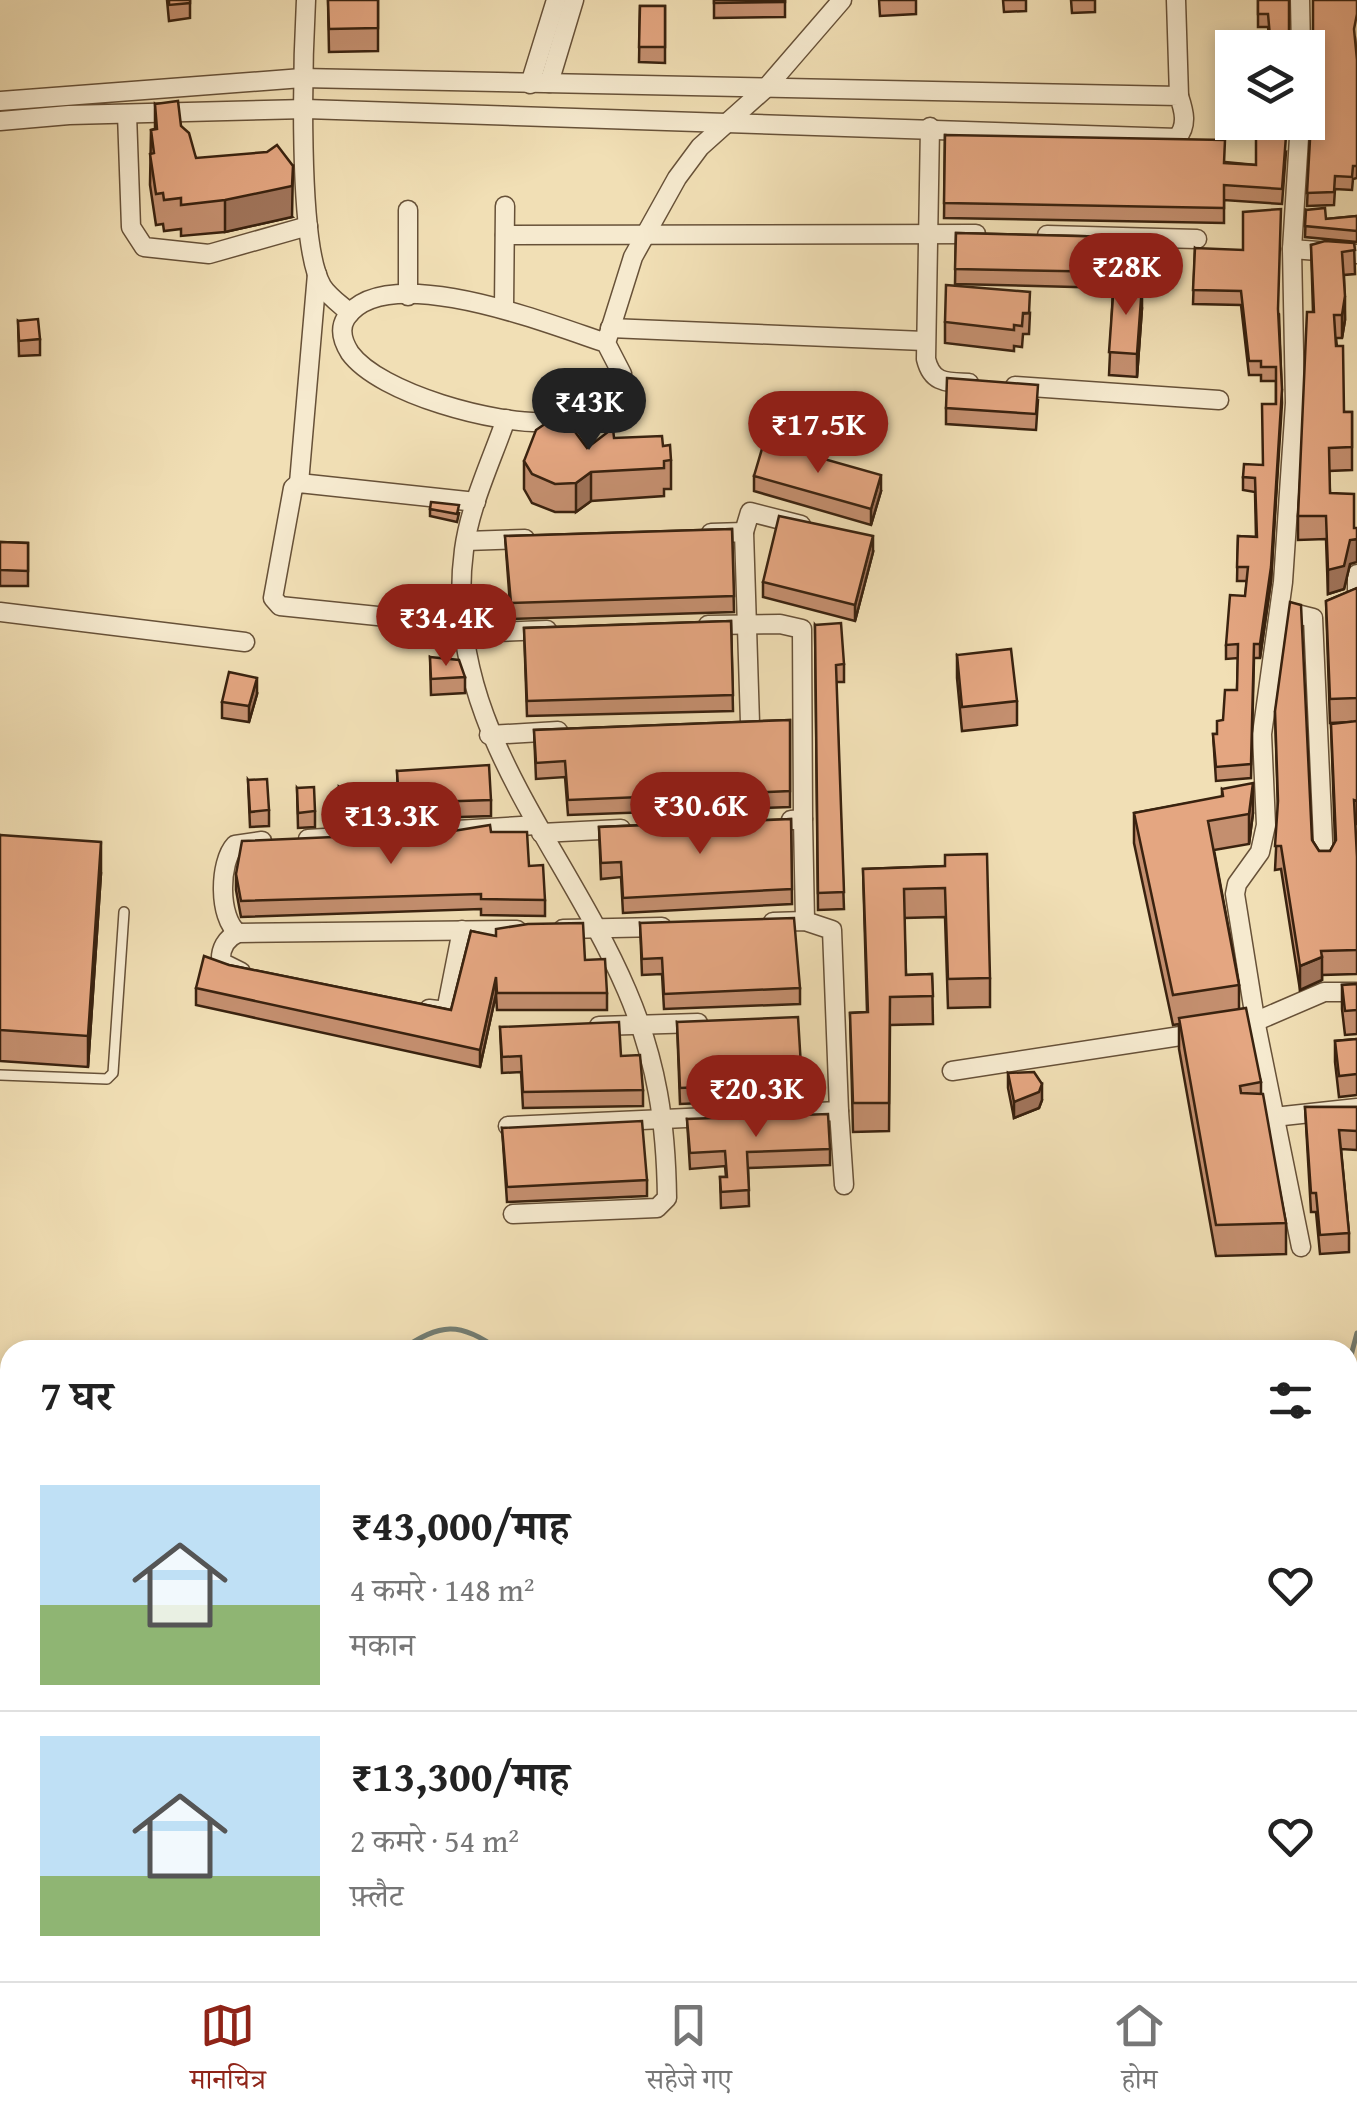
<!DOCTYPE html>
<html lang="hi">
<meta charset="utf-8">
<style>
body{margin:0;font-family:"Gentium Book Plus","Noto Serif Devanagari",serif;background:#f2f2f2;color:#222;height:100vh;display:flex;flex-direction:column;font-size:38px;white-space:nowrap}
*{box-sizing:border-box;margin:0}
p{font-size:32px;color:#767676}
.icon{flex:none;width:55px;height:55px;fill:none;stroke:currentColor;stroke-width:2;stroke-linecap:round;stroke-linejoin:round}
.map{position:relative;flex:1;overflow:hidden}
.panel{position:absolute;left:0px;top:1340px;width:1358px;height:642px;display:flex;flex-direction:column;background:#fff;border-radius:30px 30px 0 0;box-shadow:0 5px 15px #0003}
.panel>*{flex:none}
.tools{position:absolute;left:1215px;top:30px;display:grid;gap:20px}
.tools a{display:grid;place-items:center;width:110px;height:110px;border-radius:0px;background:#fff;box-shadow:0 5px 15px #0003;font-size:50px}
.price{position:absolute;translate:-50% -85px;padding:0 22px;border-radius:35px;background:#8f2418;color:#fff;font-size:32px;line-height:65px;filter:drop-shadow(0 2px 5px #0008)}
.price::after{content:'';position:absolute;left:50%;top:60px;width:30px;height:22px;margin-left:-15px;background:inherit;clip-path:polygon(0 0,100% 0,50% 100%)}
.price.current{background:#222;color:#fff}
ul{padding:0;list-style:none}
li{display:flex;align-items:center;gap:30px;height:250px;padding:0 40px}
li+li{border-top:2px solid #e0e0e0}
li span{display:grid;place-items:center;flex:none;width:280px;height:200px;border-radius:0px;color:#555}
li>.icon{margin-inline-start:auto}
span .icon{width:120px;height:120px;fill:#fffc;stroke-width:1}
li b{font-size:42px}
h2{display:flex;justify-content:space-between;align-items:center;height:120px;padding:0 40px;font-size:42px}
.tab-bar{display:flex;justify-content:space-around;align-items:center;height:140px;border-top:2px solid #e0e0e0;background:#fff;font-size:28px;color:#767676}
.tab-bar a{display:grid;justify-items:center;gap:5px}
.tab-bar .current{color:#8f2418}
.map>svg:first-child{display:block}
</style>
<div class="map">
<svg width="1357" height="1981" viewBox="0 0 1357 1981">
<rect width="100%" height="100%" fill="#f1dfb5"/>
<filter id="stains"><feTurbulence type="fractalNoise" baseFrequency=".002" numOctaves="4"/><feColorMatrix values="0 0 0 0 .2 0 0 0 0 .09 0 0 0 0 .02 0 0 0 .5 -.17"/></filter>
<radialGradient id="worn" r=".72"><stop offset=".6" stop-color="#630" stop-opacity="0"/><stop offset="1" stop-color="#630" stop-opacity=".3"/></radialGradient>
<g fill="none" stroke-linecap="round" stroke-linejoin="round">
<g stroke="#747e73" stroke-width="5">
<path d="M401,1350C440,1323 460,1321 499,1350"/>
<path d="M1348,1367L1357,1333"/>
<path d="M0,1977L6,1981"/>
<path d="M58,1981L65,1972"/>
</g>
<defs>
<path id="service" d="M0,1075L107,1079L113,1073L124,912"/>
<g id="minor">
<path d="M306,0C303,55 297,244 322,286C328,296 341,305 350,313"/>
<path d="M1176,0L1179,96"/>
<path d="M1300,0L1301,48"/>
<path d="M549,83L574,0"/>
<path d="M530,84L556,0"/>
<path d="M0,101L302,78L1179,96C1184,111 1188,125 1177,138L306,109L69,115L0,121"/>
<path d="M127,114L131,227L144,247L209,254L308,226"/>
<path d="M1300,122L1292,249L1357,254"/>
<path d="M930,127L926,359C932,384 947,382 969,383"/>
<path d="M408,210V296"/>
<path d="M505,235L976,234"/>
<path d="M1047,235L1197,239"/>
<path d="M1292,249L1295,403L1283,582L1262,734L1266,825L1260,852L1237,884L1235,894L1256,1025L1301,1247"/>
<path d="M504,308L505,206"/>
<path d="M610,328L924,341"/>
<path d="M606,343C554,326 385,258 346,318C339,329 343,342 350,353C380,394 497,425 547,422C572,421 597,414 619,402L622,374L606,343L633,257L677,178L700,147L766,88L842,0"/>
<path d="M1015,386L1219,400"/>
<path d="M506,419C491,462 470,505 464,550C441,723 564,843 627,991C657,1061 666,1123 667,1198L657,1208L513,1214"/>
<path d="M299,483L317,274"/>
<path d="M744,532L750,512L801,525"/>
<path d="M711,533L744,532L750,723"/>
<path d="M466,541L525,539"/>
<path d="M1357,574V593"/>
<path d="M1281,610L1313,618L1324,863"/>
<path d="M0,612L245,642"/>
<path d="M465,625L280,606L273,598L293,488L299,483L476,502"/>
<path d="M708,625L780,624L802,629L803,819"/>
<path d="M466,633L547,630"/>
<path d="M489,735L558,731"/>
<path d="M791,820L803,819L805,921"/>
<path d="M541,833L621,829"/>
<path d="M308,839L537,825"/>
<path d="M563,929L662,927"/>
<path d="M238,933C218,918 219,862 235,845L262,841"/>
<path d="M241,972L221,962C220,949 226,938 238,933L517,930"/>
<path d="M429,1009L446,1011L462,930"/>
<path d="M599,1026L698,1023"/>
<path d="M1245,1026L1324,992H1357"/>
<path d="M952,1071L1200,1033"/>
<path d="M839,1111L844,1185"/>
<path d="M1274,1117L1357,1108"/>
<path d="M508,1126L839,1111L832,930L805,921L773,922"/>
<path d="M0,1480H10"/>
<path d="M0,1930L10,1919"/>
<path d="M663,1972L664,1981"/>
<path d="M771,1972L772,1981"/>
</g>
<g id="primary">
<path d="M0,1871L10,1880"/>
<path d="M102,1972L111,1981"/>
<path d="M136,1972L145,1981"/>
</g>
</defs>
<use href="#service" stroke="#675138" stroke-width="12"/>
<use href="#minor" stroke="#675138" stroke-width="21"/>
<use href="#primary" stroke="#39220f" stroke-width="34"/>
<use href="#service" stroke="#f6eacf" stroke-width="9"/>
<use href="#minor" stroke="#f6eacf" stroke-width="18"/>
<use href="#primary" stroke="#e8c07a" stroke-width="30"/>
</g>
<g fill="#c48f6f" stroke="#39220f" stroke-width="2.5">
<path d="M167,0H190V18L169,21Z"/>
<path d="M328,0H378V51L329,52Z"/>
<path d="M714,0H785V17L714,18Z"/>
<path d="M879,0H916V14L880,16Z"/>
<path d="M1003,0H1026V11L1004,12Z"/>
<path d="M1071,0H1095V12L1072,13Z"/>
<path d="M1258,0L1289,37L1294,45L1302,47L1355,38L1357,60V178L1353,179L1352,190L1335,189L1334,205L1307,206L1311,117L1308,115V48H1270L1268,27H1258Z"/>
<path d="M640,6H665V63L639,62Z"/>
<path d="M155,104L181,126L196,158L292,217L225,232L181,236V229L164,231L163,224L156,225L150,185L151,130L155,129Z"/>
<path d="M945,135L1256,165L1286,152L1282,204L1224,200V223L944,218Z"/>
<path d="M1306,210L1326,219L1357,216V242L1305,237Z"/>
<path d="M956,233L1117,237L1116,283L1142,308L1137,377L1109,375L1113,288L955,284Z"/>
<path d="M1354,243L1355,274L1344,275L1345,320L1342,338H1336L1344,412H1352V470L1329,471L1330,493L1354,528L1350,564L1344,589L1328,594L1326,539L1298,540V516L1313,312L1311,245Z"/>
<path d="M1195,248L1279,314L1282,403L1271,581L1260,658H1254L1251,778L1216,781L1213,734H1217L1237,690L1238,658L1226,659V645L1245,596L1247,581H1237L1238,536L1256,537L1255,492L1243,490V477L1263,465L1276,404V381H1261V375H1249L1241,305L1193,304Z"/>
<path d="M1030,313L1029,334H1023L1022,347L1014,346V351L945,343V322Z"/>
<path d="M18,321L40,339V355L19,356Z"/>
<path d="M1038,400L1036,430L946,424V408Z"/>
<path d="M614,438L663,446L671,460V489H664V496L591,501L576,512H555L532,503L524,489V461L587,448Z"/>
<path d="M754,476L881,491L871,525L754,491Z"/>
<path d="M430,509L459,513L457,522L430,516Z"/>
<path d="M732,529L734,612L511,619L505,536Z"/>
<path d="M0,542L28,543V586H0Z"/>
<path d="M873,552L855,621L763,597V582Z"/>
<path d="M1357,588V824L1355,823L1357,857V974L1322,975V980L1300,990L1281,869L1275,870L1278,810L1275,711L1312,840L1319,851H1330L1335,842L1331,724L1352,722L1330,723L1326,601Z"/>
<path d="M731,621L733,711L527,716L524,628Z"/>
<path d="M815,625L844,664V682H836L844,909L818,910Z"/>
<path d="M957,655L1017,701V725L962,731L957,678Z"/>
<path d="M430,657L465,677V693L431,695Z"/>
<path d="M257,694L249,722L222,718V702Z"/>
<path d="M790,720V807L568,815L565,777L536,779L534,730Z"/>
<path d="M397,771L491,800V816L399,819Z"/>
<path d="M248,780L269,810V826L250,827Z"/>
<path d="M339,787L362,808V824L341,825Z"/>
<path d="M297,788L315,811V827L298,828Z"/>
<path d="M1222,789L1253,813L1249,844L1214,850L1239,985V1009L1261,1082V1094L1286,1223V1254L1216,1256L1179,1049V1024L1173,1025L1134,843V813L1222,797Z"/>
<path d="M791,819L792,904L623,913L621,877L601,879L599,827Z"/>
<path d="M491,832L529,866L545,900V916L481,915V909L241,917L236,890V874Z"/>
<path d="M0,835L101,873L88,1067L0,1061Z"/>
<path d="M945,866L990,978V1007L948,1008L945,917L904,918L906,975L932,974L933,1024L890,1025L889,1131L853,1132L850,1013L867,1012L863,869Z"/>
<path d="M640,923L800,988V1004L664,1009L662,974L642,975Z"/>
<path d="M471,931L585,960L607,993V1010H497L496,994L480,1067L196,1005V988L229,965L451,1010Z"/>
<path d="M1357,984V1034L1345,1035L1342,1009V985Z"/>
<path d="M677,1022L802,1083V1099L680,1104Z"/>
<path d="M500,1027L621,1056L643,1090V1106L523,1108L521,1072L502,1073Z"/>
<path d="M1357,1039V1095L1339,1097L1335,1062V1041Z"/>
<path d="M1008,1073L1042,1100L1039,1108L1014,1118L1008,1088Z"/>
<path d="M1305,1107H1357V1150L1341,1149L1349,1233V1252L1320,1254L1316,1212H1311Z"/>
<path d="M687,1119L830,1149V1165L748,1168L749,1206L721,1208L720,1177H726L725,1166L690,1169Z"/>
<path d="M502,1128L647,1180V1196L507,1202Z"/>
<path d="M1357,1481V1538L1348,1539V1482Z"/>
</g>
<g fill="#a0745a" stroke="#39220f" stroke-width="2.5">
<path d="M293,166L292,217L225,232V200Z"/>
<path d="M1142,285V308L1137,377V354Z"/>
<path d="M1345,296V320L1342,338V315Z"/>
<path d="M1282,389L1271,581L1260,658V644Z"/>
<path d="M591,472V501L576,512V483Z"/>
<path d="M881,475V491L871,525V509Z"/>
<path d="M873,536V552L855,621V605Z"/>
<path d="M1357,539V562L1350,564L1344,589L1328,594V570L1350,540Z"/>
<path d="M257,678V694L249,722V706Z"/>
<path d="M1253,783V813L1249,844V814Z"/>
<path d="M101,842V873L88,1067V1036Z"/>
<path d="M1322,957V980L1300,990V966Z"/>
<path d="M496,977V994L480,1067V1050Z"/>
<path d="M1042,1084V1100L1039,1108L1014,1118V1102Z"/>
<path d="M1256,1972H1262L1261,1981H1254Z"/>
</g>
<g fill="#e4a681" stroke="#39220f" stroke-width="2.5">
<path d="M169,0H190V3L169,5Z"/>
<path d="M328,0H378V28L329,29Z"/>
<path d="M714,0H785V2L714,3Z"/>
<path d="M1258,0H1289V36L1294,45L1302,47L1313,36V0H1357V14L1354,29L1357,60V166H1353L1352,177L1335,176L1334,192L1307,193L1312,104L1308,102V48H1271L1268,14H1258Z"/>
<path d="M640,6H665V47H639Z"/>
<path d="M178,101L181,126L189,133L196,158L267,152L277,145L293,166L292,186L225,200L181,205V198L164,200L163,193L156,194L150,154L154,153L151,130L157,129L155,104Z"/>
<path d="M945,135L1225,140L1224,163L1256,165V136H1286L1282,189L1224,185V208L944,203Z"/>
<path d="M1325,208L1326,219L1357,216V231L1305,226L1306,210Z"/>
<path d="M1281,209L1278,309L1282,389L1271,567L1260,644H1254L1251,764L1216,767L1213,734H1217V721L1223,720L1225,690H1237L1238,644L1226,645L1230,595L1245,596L1248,567H1237L1238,536L1257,537L1255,478L1243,477L1244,464L1263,465L1262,404H1276V367H1261V361H1249L1241,291L1193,290L1195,248L1243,250V212Z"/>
<path d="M956,233L1117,237L1116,272L955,269Z"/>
<path d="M1325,241L1354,243L1355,250L1342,252L1345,296L1342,315H1334L1336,346H1343L1344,412H1352V447L1329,448L1330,493L1354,494V528H1357V539L1350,540L1344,566L1328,570L1326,516H1298L1307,312H1314L1311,245Z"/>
<path d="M1114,283L1142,285L1137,354L1109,352Z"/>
<path d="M946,285L1030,292L1029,313H1023L1022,326L1014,325V330L945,322Z"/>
<path d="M38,319L40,339L19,341L18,321Z"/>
<path d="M947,378L1038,385L1036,414L946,408Z"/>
<path d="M561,413L587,448L613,428L614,438L662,436L663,446L670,445L671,460L664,461V468L591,472L576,483L555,484L532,474L524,461L536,430Z"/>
<path d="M764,442L881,475L871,509L754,476Z"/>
<path d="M431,502L459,505L457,514L430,509Z"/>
<path d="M779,516L873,536L855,605L763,582Z"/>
<path d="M732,529L734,596L511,603L505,536Z"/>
<path d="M0,542L28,543V571L0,570Z"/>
<path d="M1357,588V698L1330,699L1326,601Z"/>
<path d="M1290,602L1301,605L1312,840L1319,851H1330L1336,840L1331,724L1357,721V801L1354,800L1357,857V950L1321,951L1322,957L1300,966L1281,846H1275L1278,801L1275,711Z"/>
<path d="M731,621L733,695L527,701L524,628Z"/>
<path d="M841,623L844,664L836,665L844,892L818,893L815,625Z"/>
<path d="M1011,649L1017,701L962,707L957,655Z"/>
<path d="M430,657L459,660L465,677L431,679Z"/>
<path d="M229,672L257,678L249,706L222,702Z"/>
<path d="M790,720V791L568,800L565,761L536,763L534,730Z"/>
<path d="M489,765L491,800L399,803L397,771Z"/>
<path d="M267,779L269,810L250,812L248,780Z"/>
<path d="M1253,783L1249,814L1208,821L1239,985L1173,995L1134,813L1223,796L1222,789Z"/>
<path d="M361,786L362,808L341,810L339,787Z"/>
<path d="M314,787L315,811L298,813L297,788Z"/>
<path d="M791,819L792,889L623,898L621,862L601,863L599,827Z"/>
<path d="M490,825L491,832H527L529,866L543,865L545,900L481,899V894L241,901L236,874L242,841L447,832Z"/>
<path d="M0,835L101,842L88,1036L0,1030Z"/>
<path d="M987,854L990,978L948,979L945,888L904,889L906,975L932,974L933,996L890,997L889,1103H853L850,1013L868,1012L863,869L945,866V855Z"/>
<path d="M794,918L800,988L664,994L662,958L642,959L640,923Z"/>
<path d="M583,923L585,960L605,959L607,993H497L496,977L480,1050L196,988L204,956L229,965L451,1010L471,931L496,936V929L528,924Z"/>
<path d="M1357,984V1010L1345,1011L1342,985Z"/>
<path d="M1246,1008L1261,1082L1240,1086L1241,1093L1263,1094L1286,1223L1216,1225L1179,1018Z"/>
<path d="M798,1017L802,1083L680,1088L677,1022Z"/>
<path d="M619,1022L621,1056L640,1055L643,1090L523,1092L521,1056L502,1057L500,1027Z"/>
<path d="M1357,1039V1074L1339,1076L1335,1041Z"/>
<path d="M1034,1072L1042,1084L1039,1092L1014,1102L1008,1073Z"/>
<path d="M1305,1107H1357V1131L1339,1130L1349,1233L1320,1235L1316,1193H1311Z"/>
<path d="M828,1114L830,1149L747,1152L749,1190L721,1192L720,1177H727L725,1151L690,1153L687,1119Z"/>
<path d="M642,1121L647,1180L507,1187L502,1128Z"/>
<path d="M1357,1481V1512L1348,1513V1482Z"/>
<path d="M313,1972H346L344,1981H329L311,1978Z"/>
<path d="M673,1972H756L757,1981H674Z"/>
<path d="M1190,1972H1256L1254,1981H1188Z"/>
<path d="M1295,1972H1321L1322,1981H1296Z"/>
</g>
<rect width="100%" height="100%" filter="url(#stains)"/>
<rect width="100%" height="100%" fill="url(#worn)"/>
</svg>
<div class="tools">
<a><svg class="icon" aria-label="layers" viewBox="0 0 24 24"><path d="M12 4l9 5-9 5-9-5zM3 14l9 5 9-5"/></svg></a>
</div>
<b class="price" style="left:1126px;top:318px">₹28K</b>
<b class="price current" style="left:589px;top:453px">₹43K</b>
<b class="price" style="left:818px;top:476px">₹17.5K</b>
<b class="price" style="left:446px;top:669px">₹34.4K</b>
<b class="price" style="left:700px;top:857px">₹30.6K</b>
<b class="price" style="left:391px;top:867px">₹13.3K</b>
<b class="price" style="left:756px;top:1140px">₹20.3K</b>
<section class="panel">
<h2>7 घर<svg class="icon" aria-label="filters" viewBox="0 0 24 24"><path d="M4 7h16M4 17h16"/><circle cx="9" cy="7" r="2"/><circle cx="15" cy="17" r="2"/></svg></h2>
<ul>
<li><span style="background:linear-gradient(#bfe0f5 60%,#8fb573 0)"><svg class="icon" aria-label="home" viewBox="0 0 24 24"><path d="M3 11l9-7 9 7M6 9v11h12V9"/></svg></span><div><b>₹43,000/माह</b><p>4 कमरे · 148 m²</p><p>मकान</p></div><svg class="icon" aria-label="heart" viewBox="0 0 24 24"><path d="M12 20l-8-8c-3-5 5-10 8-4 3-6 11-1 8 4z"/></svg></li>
<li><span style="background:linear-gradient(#bfe0f5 70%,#8fb573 0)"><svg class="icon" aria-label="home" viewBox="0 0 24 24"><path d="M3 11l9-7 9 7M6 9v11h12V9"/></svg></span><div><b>₹13,300/माह</b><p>2 कमरे · 54 m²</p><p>फ़्लैट</p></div><svg class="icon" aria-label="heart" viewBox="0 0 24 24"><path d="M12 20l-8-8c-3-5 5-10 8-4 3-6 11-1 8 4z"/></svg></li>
</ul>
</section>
</div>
<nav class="tab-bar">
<a class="current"><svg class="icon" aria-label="map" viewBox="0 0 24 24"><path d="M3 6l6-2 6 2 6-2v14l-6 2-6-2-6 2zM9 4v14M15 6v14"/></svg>मानचित्र</a>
<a><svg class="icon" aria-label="saved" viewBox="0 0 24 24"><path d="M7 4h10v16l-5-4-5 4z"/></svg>सहेजे गए</a>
<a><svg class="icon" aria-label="home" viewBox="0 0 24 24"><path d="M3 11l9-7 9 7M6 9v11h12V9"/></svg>होम</a>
</nav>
